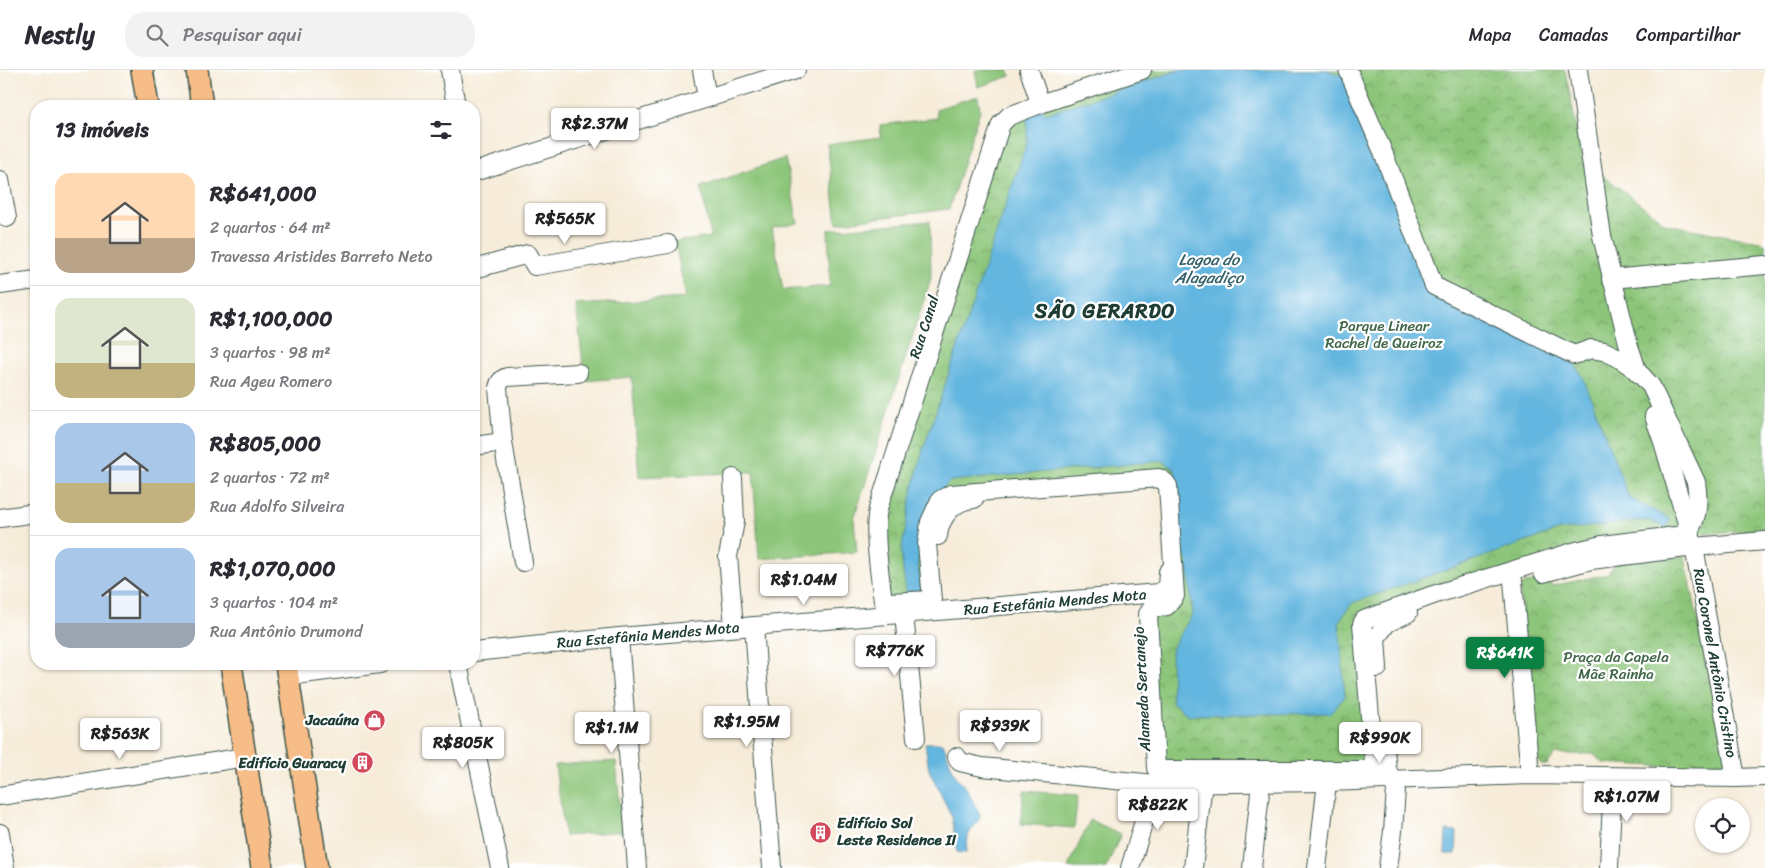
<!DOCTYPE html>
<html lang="pt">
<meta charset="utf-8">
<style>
body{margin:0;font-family:Sriracha,sans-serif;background:#f2f2f3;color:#2b2b33;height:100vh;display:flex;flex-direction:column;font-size:19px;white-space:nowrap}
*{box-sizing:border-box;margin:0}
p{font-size:16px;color:#7c7c81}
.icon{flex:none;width:28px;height:28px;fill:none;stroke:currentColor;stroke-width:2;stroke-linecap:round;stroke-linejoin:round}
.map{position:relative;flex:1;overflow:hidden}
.panel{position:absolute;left:30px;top:30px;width:450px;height:570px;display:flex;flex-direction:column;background:#fff;border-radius:20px;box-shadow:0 1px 4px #0004}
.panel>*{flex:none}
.buttons{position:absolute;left:1695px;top:728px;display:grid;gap:10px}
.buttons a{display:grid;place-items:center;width:55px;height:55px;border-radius:50%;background:#fff;box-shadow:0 1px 4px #0004;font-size:25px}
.price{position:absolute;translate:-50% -42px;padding:0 11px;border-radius:5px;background:#fff;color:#222;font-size:16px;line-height:32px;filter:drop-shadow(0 1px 2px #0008)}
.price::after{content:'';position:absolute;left:50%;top:30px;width:15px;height:11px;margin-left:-8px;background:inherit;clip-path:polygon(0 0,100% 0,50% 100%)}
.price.current{background:#0b8043;color:#fff}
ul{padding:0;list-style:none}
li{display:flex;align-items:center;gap:15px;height:125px;padding:0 25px}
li+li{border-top:1px solid #e1e1e2}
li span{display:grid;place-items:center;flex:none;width:140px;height:100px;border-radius:15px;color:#555}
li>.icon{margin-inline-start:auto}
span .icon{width:60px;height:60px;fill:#fffc;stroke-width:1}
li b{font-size:21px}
h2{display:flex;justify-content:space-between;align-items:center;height:60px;padding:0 25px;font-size:21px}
header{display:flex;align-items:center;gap:30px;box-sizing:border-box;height:70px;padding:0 25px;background:#fff;border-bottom:1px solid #e1e1e2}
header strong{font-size:24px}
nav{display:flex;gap:28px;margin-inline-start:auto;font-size:18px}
.search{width:350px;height:45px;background:#f2f2f3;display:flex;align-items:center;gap:12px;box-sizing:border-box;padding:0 18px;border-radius:20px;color:#7c7c81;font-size:19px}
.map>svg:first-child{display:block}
</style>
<header>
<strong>Nestly</strong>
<div class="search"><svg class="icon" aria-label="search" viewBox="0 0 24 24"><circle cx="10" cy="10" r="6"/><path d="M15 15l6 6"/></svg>Pesquisar aqui</div>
<nav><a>Mapa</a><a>Camadas</a><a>Compartilhar</a></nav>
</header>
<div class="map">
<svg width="1765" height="798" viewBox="0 0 1765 798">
<defs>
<pattern id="park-crowns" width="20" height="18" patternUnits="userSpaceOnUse" patternTransform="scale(1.25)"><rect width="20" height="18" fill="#8dc67a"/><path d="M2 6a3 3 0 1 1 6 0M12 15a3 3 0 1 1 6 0" fill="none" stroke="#73a265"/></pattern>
</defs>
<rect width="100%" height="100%" fill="#fff"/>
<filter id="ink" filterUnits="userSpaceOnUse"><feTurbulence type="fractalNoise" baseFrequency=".02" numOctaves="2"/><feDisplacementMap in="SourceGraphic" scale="10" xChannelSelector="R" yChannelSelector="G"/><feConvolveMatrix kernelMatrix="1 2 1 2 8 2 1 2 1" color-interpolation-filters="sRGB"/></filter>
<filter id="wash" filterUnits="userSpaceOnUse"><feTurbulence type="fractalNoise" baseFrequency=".0096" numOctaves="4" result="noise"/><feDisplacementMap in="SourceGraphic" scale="20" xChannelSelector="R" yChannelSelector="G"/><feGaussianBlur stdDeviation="1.12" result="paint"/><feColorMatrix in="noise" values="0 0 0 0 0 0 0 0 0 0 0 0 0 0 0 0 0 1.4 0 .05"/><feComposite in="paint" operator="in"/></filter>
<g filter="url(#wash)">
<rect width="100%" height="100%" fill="#f6ecd9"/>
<g fill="#8dc67a" stroke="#568257">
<path d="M975,0H1008L1011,6L978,17Z"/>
<path d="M978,26L980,40L949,139L837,153L827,74L881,67L880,55L937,48L936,39Z"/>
<path d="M785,88L798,153L772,158L783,220L830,216L828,160L930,151L931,208L854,449L857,482L759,489L753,402L639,407L632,307L585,311L576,235L686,228L675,172L711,167L701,117Z"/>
<path d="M616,691L622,761L565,766L555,695Z"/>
<path d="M1024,721L1078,725L1074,758L1021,754Z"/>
<path d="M1090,750L1121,764L1106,798H1068Z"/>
</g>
<g fill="url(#park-crowns)" stroke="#568257">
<path d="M1142,0H1565L1583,90L1666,154L1765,173V459L1684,465L1602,475L1369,547L1374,693L1162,700L1148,544L1167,536L1168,416L959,422L930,452L932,530L888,532L877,464L1001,54Z"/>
<path d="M1685,486L1727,695L1725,698L1722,700L1603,693L1593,684H1555L1547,695H1541L1534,687L1520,521L1522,515L1547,508L1552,516L1608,504L1616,492Z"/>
</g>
<g fill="#63b6df" stroke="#417a8a">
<path d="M1180,0H1326L1344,6L1374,73L1427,218L1573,292L1583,307L1629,428L1670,449L1667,457L1647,450L1560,460L1352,533L1339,551L1345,627L1330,643L1188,645L1172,632L1171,580L1193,543L1187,490L1179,479L1175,400L1163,391L950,411L936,425L921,459L918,494L921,520L906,522L901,483L913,418L923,380L1027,72V48L1042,39L1046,44Z"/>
<path d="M925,673H943L953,700L958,709L966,718L980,745C979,752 976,753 972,759C967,765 967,775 966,783L957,782L952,747L929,700Z"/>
<path d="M1446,761L1457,762L1456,784H1445Z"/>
</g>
</g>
<g filter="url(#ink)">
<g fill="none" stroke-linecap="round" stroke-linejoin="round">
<defs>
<g id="minor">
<path d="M450,0L456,36"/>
<path d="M702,0L707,28"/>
<path d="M1029,0L1038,27"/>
<path d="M1142,0L1043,33L1009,46L1001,54L878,439C873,465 880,504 883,531L888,532L932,530L927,474L930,452L940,430L951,424L1159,408L1165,412L1168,416L1175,526L1167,536L1152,538L1148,544L1156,698L1162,700H1365L1372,699L1374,693L1362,554L1364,550L1433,525L1576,481L1602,475L1684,465C1699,452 1699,430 1696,412L1651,316L1642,306L1632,297L1617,287L1604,281L1591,279L1574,285L1434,216L1383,82L1348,0"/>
<path d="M1578,0L1602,166L1628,273L1638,303"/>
<path d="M474,102L796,0"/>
<path d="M0,110L7,148"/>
<path d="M474,199L528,184L535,196L668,174"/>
<path d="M1611,209L1765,195"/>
<path d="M0,215L36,210"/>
<path d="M1654,346L1663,372L1694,477L1736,708"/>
<path d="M474,376L503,372"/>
<path d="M733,408L735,452L728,486L734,557"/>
<path d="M0,448L36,443"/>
<path d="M938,466C940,446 955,430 974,429"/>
<path d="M523,492L503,372L498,318C499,312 501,309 507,307L578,303"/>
<path d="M1543,503L1591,490L1694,477L1765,471"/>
<path d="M1513,511L1530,705"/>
<path d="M904,544L916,668"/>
<path d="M754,556L772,798"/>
<path d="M619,567L637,798"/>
<path d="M474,582L619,567L1159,523L1167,517L1168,502"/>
<path d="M458,594L500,798"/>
<path d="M1378,598L1376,568L1387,553L1408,543"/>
<path d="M288,606L380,594"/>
<path d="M1384,671L1387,699L1396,719L1393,761L1388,798"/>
<path d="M957,687L960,692L982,697L1155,714L1327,712L1530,705L1736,708L1765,707"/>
<path d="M0,726L245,687"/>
<path d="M0,763L5,798"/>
<path d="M1130,798L1155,714"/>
<path d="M1193,798L1203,713"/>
<path d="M1252,798L1261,713"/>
<path d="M1317,798L1327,712"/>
<path d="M1609,798L1613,707"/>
</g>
<g id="major">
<path d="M142,0L148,36"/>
<path d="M197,0L202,36"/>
<path d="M231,594L262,798"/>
<path d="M286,594L317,798"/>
</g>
</defs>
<use href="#minor" stroke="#3f574d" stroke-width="20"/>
<use href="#major" stroke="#3f574d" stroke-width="24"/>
<use href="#minor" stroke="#fff" stroke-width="18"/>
<use href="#major" stroke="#f7bd88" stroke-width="21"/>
</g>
</g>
<defs>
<symbol id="shop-disc" viewBox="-11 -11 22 22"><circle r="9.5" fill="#d1495b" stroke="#fff"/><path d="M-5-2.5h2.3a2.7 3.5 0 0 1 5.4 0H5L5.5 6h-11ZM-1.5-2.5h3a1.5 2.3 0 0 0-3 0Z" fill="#fff"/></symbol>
<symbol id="building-disc" viewBox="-11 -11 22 22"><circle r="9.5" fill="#d1495b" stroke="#fff"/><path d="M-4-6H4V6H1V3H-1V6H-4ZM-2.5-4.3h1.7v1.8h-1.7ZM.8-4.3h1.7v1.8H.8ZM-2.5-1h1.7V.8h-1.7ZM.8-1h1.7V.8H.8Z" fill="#fff"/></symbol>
</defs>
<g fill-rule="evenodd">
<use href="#shop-disc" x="362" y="638" width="25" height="25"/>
<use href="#building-disc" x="350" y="680" width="25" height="25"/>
<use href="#building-disc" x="808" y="750" width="25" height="25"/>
</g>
<g text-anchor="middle" stroke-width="4.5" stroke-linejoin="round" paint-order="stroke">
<g font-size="15" fill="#406649" stroke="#fff">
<text x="1384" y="261">Parque Linear<tspan x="1384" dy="17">Rachel de Queiroz</tspan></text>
<text x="1616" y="592">Praça da Capela<tspan x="1616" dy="17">Mãe Rainha</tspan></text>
</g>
<g font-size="15" fill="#1f3d34" stroke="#fff">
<text transform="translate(924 257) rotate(-72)" y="5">Rua Canal</text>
<text transform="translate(1055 532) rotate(-5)" y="5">Rua Estefânia Mendes Mota</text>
<text transform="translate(648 565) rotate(-5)" y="5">Rua Estefânia Mendes Mota</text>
<text transform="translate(1715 593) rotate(80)" y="5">Rua Coronel Antônio Cristino</text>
<text transform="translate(1142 619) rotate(-93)" y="5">Alameda Sertanejo</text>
</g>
<g font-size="15" font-weight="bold" fill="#1f3d34" stroke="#fff" text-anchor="end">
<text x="359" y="655">Jacaúna</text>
<text x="346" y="698">Edifício Guaracy</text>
<text x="837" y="758" text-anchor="start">Edifício Sol<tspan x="837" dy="17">Leste Residence II</tspan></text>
</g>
<g font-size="16" font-style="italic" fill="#336167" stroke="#fff">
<text x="1209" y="195">Lagoa do<tspan x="1209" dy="18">Alagadiço</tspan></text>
</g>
<g font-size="20" font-weight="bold" letter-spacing="1" fill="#1f3d34" stroke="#fff">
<text x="1105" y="248">SÃO GERARDO</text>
</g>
</g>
</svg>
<div class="buttons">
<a><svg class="icon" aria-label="locate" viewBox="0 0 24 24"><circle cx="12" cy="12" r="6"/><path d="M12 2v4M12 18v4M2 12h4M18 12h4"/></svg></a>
</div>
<b class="price" style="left:595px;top:80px">R$2.37M</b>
<b class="price" style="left:565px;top:175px">R$565K</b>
<b class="price" style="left:804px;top:536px">R$1.04M</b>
<b class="price" style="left:895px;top:607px">R$776K</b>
<b class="price current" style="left:1505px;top:609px">R$641K</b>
<b class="price" style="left:747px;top:678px">R$1.95M</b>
<b class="price" style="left:1000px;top:682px">R$939K</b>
<b class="price" style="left:612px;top:684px">R$1.1M</b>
<b class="price" style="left:120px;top:690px">R$563K</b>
<b class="price" style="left:1380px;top:694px">R$990K</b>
<b class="price" style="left:463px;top:699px">R$805K</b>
<b class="price" style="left:1627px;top:753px">R$1.07M</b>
<b class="price" style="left:1158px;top:761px">R$822K</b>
<section class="panel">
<h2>13 imóveis<svg class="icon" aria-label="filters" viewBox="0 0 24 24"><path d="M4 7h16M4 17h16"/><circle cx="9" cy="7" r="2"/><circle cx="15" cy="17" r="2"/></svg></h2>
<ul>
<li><span style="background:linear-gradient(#ffd9b3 65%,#b9a48a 0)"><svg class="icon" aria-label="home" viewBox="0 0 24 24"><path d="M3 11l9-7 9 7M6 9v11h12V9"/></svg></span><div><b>R$641,000</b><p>2 quartos · 64 m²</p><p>Travessa Aristides Barreto Neto</p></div></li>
<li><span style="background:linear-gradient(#dfe7d0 65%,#c2b280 0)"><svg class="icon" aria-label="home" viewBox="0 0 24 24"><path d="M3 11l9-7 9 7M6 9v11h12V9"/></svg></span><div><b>R$1,100,000</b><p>3 quartos · 98 m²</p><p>Rua Ageu Romero</p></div></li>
<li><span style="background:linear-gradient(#a9c7e8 60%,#c2b280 0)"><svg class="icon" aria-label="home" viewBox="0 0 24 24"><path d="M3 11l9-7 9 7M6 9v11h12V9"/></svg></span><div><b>R$805,000</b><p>2 quartos · 72 m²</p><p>Rua Adolfo Silveira</p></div></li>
<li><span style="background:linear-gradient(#a9c7e8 75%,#9aa5b1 0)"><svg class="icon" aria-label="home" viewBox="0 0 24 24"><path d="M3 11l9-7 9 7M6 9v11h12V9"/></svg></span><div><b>R$1,070,000</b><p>3 quartos · 104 m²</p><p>Rua Antônio Drumond</p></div></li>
</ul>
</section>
</div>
